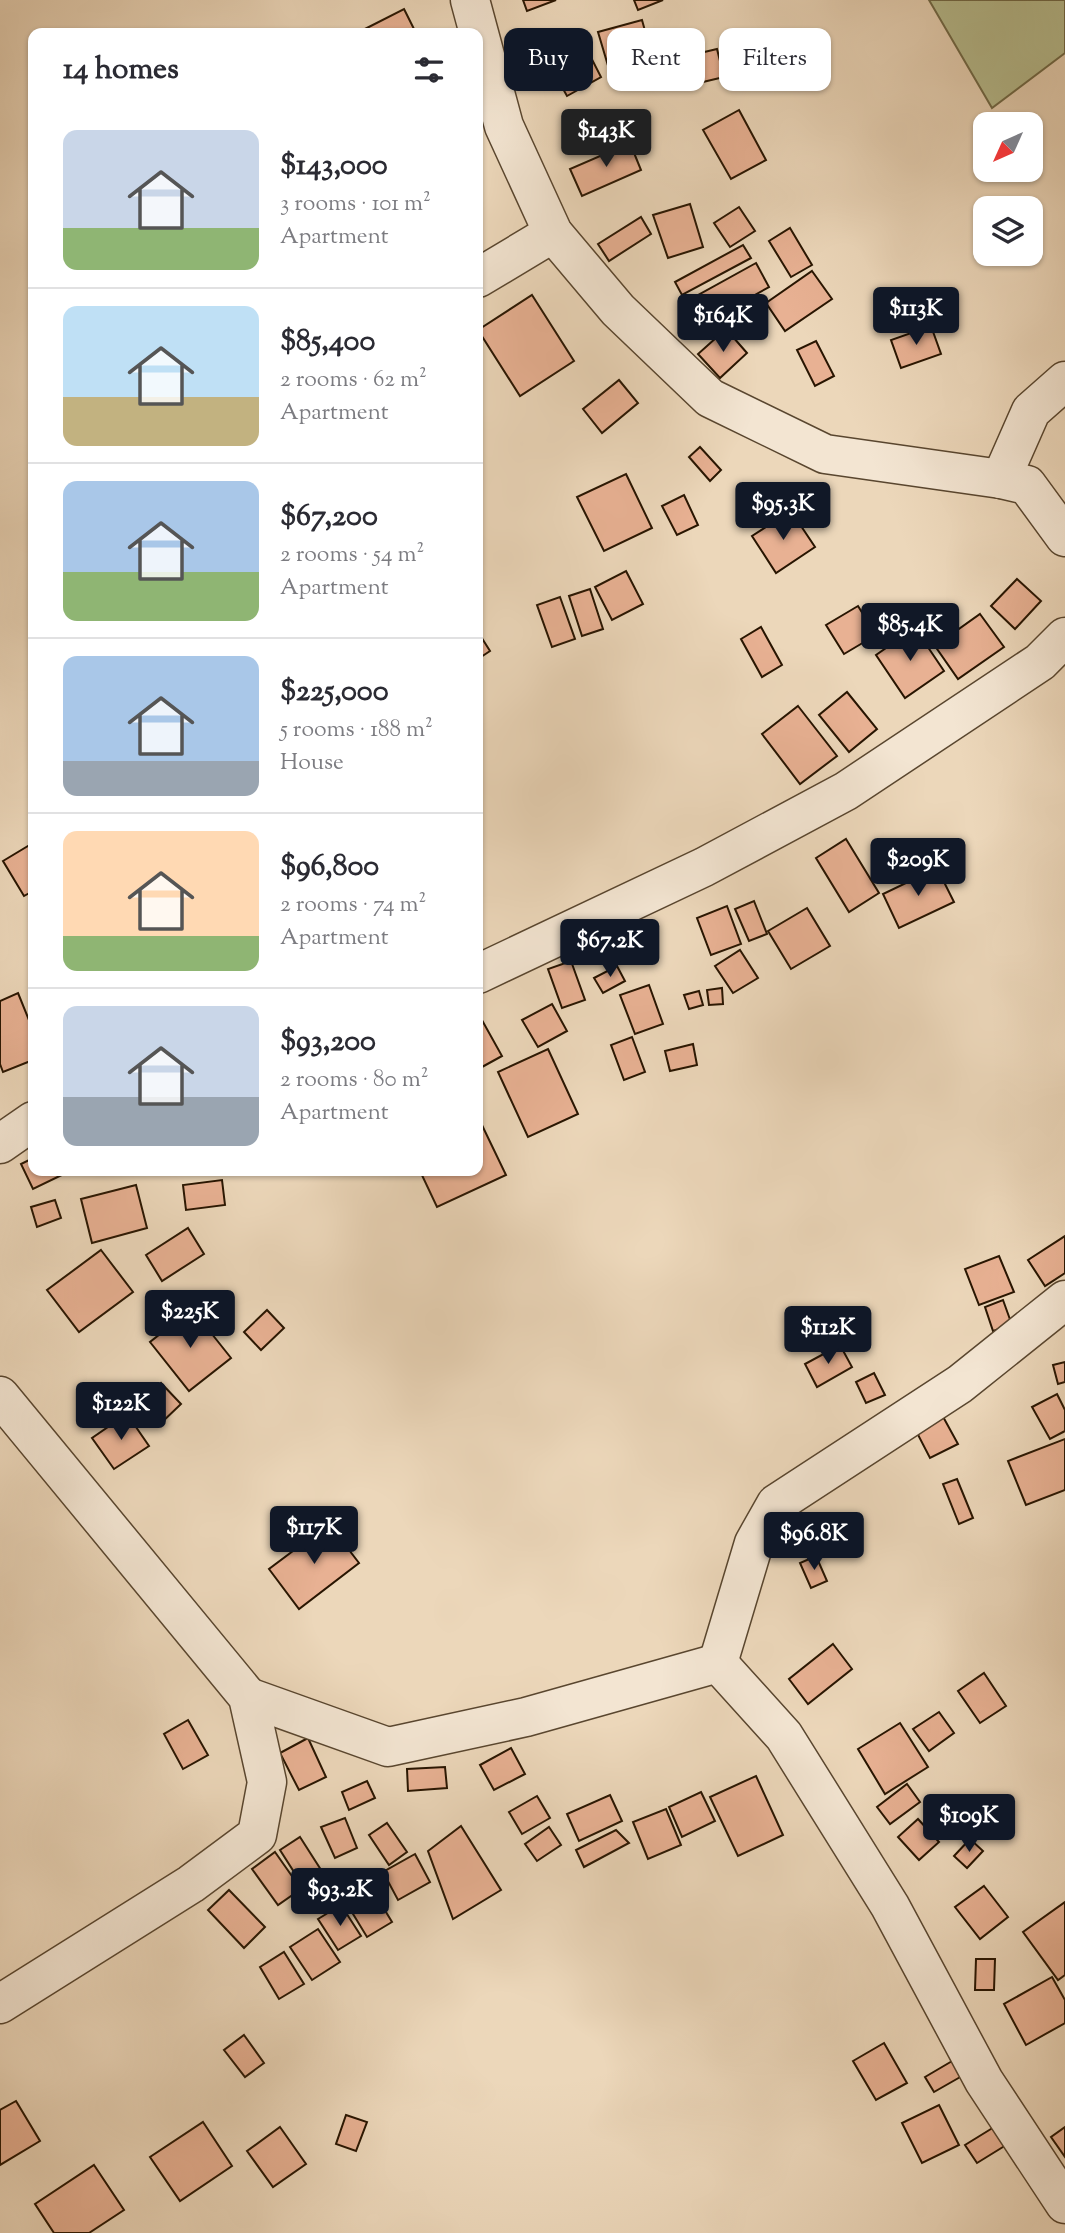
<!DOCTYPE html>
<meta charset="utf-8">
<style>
body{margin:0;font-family:"Sorts Mill Goudy",serif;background:#f2f2f3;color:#2b2b33;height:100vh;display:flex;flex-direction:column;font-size:26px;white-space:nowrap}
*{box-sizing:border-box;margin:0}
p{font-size:23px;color:#7c7c81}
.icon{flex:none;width:38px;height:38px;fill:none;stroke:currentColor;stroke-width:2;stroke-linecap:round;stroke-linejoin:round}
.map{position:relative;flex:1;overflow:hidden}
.panel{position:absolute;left:28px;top:28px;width:455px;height:1148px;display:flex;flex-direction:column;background:#fff;border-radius:14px;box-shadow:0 2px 5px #0004}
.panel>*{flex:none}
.guide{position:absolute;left:504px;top:28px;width:455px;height:63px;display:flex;gap:14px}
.needle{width:46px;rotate:225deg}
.buttons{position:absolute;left:973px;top:112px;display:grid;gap:14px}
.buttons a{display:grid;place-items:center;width:70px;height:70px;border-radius:14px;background:#fff;box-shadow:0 2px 5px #0004;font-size:35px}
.price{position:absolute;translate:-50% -60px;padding:0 16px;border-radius:7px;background:#111827;color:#fff;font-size:23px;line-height:46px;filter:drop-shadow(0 2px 4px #0008)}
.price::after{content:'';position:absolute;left:50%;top:42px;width:21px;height:16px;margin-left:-10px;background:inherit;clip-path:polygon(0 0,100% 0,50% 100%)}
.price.current{background:#222;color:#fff}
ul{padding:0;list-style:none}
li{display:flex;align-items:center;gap:21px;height:175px;padding:0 35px}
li+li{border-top:2px solid #e1e1e2}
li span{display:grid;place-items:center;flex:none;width:196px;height:140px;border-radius:14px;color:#555}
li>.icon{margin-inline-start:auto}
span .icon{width:84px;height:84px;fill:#fffc;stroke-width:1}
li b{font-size:30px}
h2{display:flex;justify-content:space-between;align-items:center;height:84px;padding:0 35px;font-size:30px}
.tag{padding:0 24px;border-radius:14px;background:#fff;box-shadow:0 2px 5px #0004;font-size:24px;line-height:63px}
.tag.current{background:#111827;color:#fff}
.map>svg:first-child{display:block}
</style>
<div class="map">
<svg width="1065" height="2233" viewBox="0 0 1065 2233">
<rect width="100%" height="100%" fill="#ecd7ba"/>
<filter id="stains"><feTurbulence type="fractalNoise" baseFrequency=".00286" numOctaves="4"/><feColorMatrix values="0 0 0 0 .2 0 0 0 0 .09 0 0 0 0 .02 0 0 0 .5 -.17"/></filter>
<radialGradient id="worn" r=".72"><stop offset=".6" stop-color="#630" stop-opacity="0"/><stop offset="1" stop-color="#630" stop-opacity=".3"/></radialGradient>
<path fill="#b7be90" stroke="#706a48" stroke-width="2" d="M929,0H1065V53L992,108Z"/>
<g fill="#e8b193" stroke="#281501" stroke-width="2">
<path d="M523,0H556L527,11Z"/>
<path d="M634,0H663L638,10Z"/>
<path d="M404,9L416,33H357Z"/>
<path d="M642,20L652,56L609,69L598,32Z"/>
<path d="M578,32L601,77L567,96L543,53Z"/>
<path d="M717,49L724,77L686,86L679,58Z"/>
<path d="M739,110L766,160L731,179L703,130Z"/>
<path d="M630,143L641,170L582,196L570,169Z"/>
<path d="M690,204L703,247L668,258L653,215Z"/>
<path d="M739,207L755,231L730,247L714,223Z"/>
<path d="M641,217L651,234L609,261L598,244Z"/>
<path d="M790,228L812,265L791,277L769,241Z"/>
<path d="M743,245L751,258L682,295L675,282Z"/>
<path d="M756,263L769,287L696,328L682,304Z"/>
<path d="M812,271L832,299L785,331L766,303Z"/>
<path d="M532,295L574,361L520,396L478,330Z"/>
<path d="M931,326L941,354L901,368L891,340Z"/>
<path d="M726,329L747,353L720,378L698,354Z"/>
<path d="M816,341L834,376L815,386L797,350Z"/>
<path d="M619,380L638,403L602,433L583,409Z"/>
<path d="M700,447L721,470L710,481L689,457Z"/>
<path d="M626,474L652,528L604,551L577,497Z"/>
<path d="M684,495L698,525L677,535L662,506Z"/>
<path d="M791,511L815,547L776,573L752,536Z"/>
<path d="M626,571L643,604L612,620L595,587Z"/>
<path d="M1017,579L1041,601L1015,629L991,606Z"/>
<path d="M590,589L603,629L582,636L569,596Z"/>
<path d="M560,597L575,639L552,647L537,605Z"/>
<path d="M858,606L876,635L844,654L826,625Z"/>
<path d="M980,614L1004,647L958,679L935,646Z"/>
<path d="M761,627L782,665L762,677L741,639Z"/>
<path d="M915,628L944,671L905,698L876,655Z"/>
<path d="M478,632L490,651L478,659Z"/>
<path d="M847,692L877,729L849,752L819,715Z"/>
<path d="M798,706L837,756L800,784L762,734Z"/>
<path d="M846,839L879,893L849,912L816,858Z"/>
<path d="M33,843V891L24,896L3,861Z"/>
<path d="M937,868L954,902L899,928L883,894Z"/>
<path d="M754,901L767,934L749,941L735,909Z"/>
<path d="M727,906L741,944L711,955L697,918Z"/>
<path d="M807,908L830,946L791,969L768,931Z"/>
<path d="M740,950L758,978L733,993L715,966Z"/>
<path d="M571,961L585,1000L562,1008L548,969Z"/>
<path d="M617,966L625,981L603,993L594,978Z"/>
<path d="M649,985L663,1024L635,1034L620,995Z"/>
<path d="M722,988L723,1004L709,1005L707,990Z"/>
<path d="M699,991L703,1005L689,1009L684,995Z"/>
<path d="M18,993L33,1030V1060L3,1072L0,1064V1001Z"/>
<path d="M552,1004L567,1031L538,1047L522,1020Z"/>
<path d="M478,1013L502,1056L482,1067L478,1059Z"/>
<path d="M632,1037L645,1072L624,1080L611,1045Z"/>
<path d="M693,1044L697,1065L670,1071L665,1051Z"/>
<path d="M548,1049L578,1114L528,1137L498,1072Z"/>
<path d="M480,1121L506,1175L437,1207L420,1171H478V1122Z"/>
<path d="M33,1158V1171H70L33,1189L21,1164Z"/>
<path d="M222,1180L225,1205L186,1210L183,1185Z"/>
<path d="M136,1185L147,1228L92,1243L81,1199Z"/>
<path d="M55,1200L61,1218L37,1227L31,1207Z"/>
<path d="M188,1228L204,1254L162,1281L146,1255Z"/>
<path d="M1065,1236V1273L1045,1286L1028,1260Z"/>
<path d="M101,1250L133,1292L79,1332L47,1290Z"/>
<path d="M999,1256L1014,1292L979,1305L965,1269Z"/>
<path d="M1003,1300L1012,1325L993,1331L985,1307Z"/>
<path d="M192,1309L231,1358L189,1391L150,1342Z"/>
<path d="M267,1310L284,1328L261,1350L244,1332Z"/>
<path d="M840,1345L852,1367L817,1387L805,1364Z"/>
<path d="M1065,1362V1382L1058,1384L1053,1365Z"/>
<path d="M874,1373L885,1395L866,1403L856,1382Z"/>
<path d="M161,1383L181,1404L159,1425L139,1404Z"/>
<path d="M1057,1394L1065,1410V1431L1050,1439L1032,1407Z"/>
<path d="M941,1413L958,1444L930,1458L914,1427Z"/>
<path d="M127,1414L149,1446L114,1469L92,1438Z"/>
<path d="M1065,1439V1490L1026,1505L1008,1461Z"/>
<path d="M957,1479L973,1518L959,1524L943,1484Z"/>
<path d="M329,1524L359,1563L299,1609L269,1569Z"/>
<path d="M816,1556L827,1581L811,1588L800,1563Z"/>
<path d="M833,1644L852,1669L808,1704L789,1679Z"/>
<path d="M984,1673L1006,1706L980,1723L958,1691Z"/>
<path d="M939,1712L954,1733L929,1751L913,1729Z"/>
<path d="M188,1720L208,1755L183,1769L164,1734Z"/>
<path d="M900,1723L928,1767L885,1794L858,1749Z"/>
<path d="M308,1738L326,1777L299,1790L280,1753Z"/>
<path d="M511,1748L525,1774L494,1790L480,1765Z"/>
<path d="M445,1767L447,1788L408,1791L407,1769Z"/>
<path d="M756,1776L783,1835L738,1856L710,1797Z"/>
<path d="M367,1781L375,1798L349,1810L342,1792Z"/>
<path d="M907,1784L920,1802L890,1824L877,1807Z"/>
<path d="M701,1792L715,1821L682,1837L669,1807Z"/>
<path d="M610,1795L622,1821L579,1841L567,1814Z"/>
<path d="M537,1796L550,1818L522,1834L509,1812Z"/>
<path d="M666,1809L681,1845L648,1859L633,1822Z"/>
<path d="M345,1818L357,1848L335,1858L321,1827Z"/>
<path d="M918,1819L939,1842L919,1860L898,1837Z"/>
<path d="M387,1823L407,1852L389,1865L369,1835Z"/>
<path d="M461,1826L501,1890L453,1919L428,1851Z"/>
<path d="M549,1827L561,1845L537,1861L525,1844Z"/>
<path d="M616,1830L629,1843L584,1867L576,1850Z"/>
<path d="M300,1837L323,1873L303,1886L280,1850Z"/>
<path d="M970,1839L983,1851L967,1868L954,1856Z"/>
<path d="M275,1852L301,1889L278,1905L252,1869Z"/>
<path d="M415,1854L430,1882L398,1900L383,1872Z"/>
<path d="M984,1886L1008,1917L980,1939L955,1907Z"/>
<path d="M372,1889L392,1922L367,1937L347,1904Z"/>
<path d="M229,1890L265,1927L244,1948L208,1910Z"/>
<path d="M1065,1902V1975L1058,1980L1023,1932Z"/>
<path d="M341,1905L361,1936L338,1950L318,1919Z"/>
<path d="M318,1929L340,1962L312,1980L290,1947Z"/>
<path d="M284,1952L304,1984L279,1999L260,1967Z"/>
<path d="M976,1959H995L994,1990H975Z"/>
<path d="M1052,1977L1065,2000V2023L1026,2045L1004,2004Z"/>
<path d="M244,2035L264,2063L245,2077L224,2050Z"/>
<path d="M884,2043L907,2083L876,2100L853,2061Z"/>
<path d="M959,2057L969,2072L934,2092L925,2077Z"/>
<path d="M16,2101L40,2141L0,2165V2110Z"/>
<path d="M939,2105L959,2145L922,2163L902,2123Z"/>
<path d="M346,2115L367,2122L356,2151L336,2144Z"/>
<path d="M203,2122L232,2166L180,2201L150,2157Z"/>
<path d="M999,2124L1011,2142L977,2163L965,2145Z"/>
<path d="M280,2127L306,2164L273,2187L247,2151Z"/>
<path d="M1065,2127V2157L1051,2137Z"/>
<path d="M94,2165L124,2210L89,2233H54L35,2204Z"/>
</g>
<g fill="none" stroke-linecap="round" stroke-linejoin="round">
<defs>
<g id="minor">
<path d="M470,0L504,126L553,233L618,310L710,398L825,454L1001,479L1027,485L1065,537"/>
<path d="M478,278L553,233"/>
<path d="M1001,479L1031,411L1065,381"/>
<path d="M478,974L704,867L846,791L1040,662L1065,637"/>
<path d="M0,1144L33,1121"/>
<path d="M0,1396L248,1697L267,1782L257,1835L191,1884L0,2004"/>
<path d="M718,1663L754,1543L776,1504L960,1384L1065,1300"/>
<path d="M248,1697L388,1747L526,1717L718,1663L784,1736L890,1906L984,2081L1065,2204"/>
</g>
</defs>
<use href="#minor" stroke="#59462f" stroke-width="41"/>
<use href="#minor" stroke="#f3e5d2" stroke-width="38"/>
</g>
<rect width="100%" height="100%" filter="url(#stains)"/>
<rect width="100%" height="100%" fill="url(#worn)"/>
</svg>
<div class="buttons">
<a><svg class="needle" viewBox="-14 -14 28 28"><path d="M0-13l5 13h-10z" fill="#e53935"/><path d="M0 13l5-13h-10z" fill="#7c7c81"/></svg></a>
<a><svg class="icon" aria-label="layers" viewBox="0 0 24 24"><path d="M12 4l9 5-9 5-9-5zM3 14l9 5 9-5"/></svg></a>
</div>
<b class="price current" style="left:606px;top:169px">$143K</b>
<b class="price" style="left:916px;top:347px">$113K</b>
<b class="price" style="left:723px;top:354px">$164K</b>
<b class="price" style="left:783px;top:542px">$95.3K</b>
<b class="price" style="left:910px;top:663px">$85.4K</b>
<b class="price" style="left:918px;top:898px">$209K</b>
<b class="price" style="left:610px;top:979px">$67.2K</b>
<b class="price" style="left:190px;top:1350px">$225K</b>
<b class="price" style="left:828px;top:1366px">$112K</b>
<b class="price" style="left:121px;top:1442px">$122K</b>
<b class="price" style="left:314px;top:1566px">$117K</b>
<b class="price" style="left:814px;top:1572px">$96.8K</b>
<b class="price" style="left:969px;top:1854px">$109K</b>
<b class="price" style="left:340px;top:1928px">$93.2K</b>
<div class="guide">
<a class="tag current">Buy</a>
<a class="tag">Rent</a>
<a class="tag">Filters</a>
</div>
<section class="panel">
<h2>14 homes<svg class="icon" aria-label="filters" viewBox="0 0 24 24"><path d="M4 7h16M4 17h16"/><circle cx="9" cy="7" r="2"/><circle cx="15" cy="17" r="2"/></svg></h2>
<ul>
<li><span style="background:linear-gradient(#c9d6e8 70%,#8fb573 0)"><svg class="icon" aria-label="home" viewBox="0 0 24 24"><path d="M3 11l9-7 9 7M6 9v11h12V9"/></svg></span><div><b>$143,000</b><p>3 rooms · 101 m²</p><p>Apartment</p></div></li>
<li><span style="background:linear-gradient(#bfe0f5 65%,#c2b280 0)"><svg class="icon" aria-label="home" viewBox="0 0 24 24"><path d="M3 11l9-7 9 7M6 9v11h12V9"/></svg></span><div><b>$85,400</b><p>2 rooms · 62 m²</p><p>Apartment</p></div></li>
<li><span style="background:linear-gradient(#a9c7e8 65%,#8fb573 0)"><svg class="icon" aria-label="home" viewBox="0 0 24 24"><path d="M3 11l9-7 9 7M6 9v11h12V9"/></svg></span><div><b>$67,200</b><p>2 rooms · 54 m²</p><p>Apartment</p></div></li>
<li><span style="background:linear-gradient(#a9c7e8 75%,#9aa5b1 0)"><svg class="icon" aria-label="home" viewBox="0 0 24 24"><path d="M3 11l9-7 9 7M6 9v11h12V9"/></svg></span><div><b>$225,000</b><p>5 rooms · 188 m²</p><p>House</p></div></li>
<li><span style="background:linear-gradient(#ffd9b3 75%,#8fb573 0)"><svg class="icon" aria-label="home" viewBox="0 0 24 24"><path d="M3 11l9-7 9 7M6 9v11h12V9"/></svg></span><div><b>$96,800</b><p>2 rooms · 74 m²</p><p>Apartment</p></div></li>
<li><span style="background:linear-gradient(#c9d6e8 65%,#9aa5b1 0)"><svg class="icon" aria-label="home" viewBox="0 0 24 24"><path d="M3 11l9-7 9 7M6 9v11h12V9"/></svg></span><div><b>$93,200</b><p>2 rooms · 80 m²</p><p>Apartment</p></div></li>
</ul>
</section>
</div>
